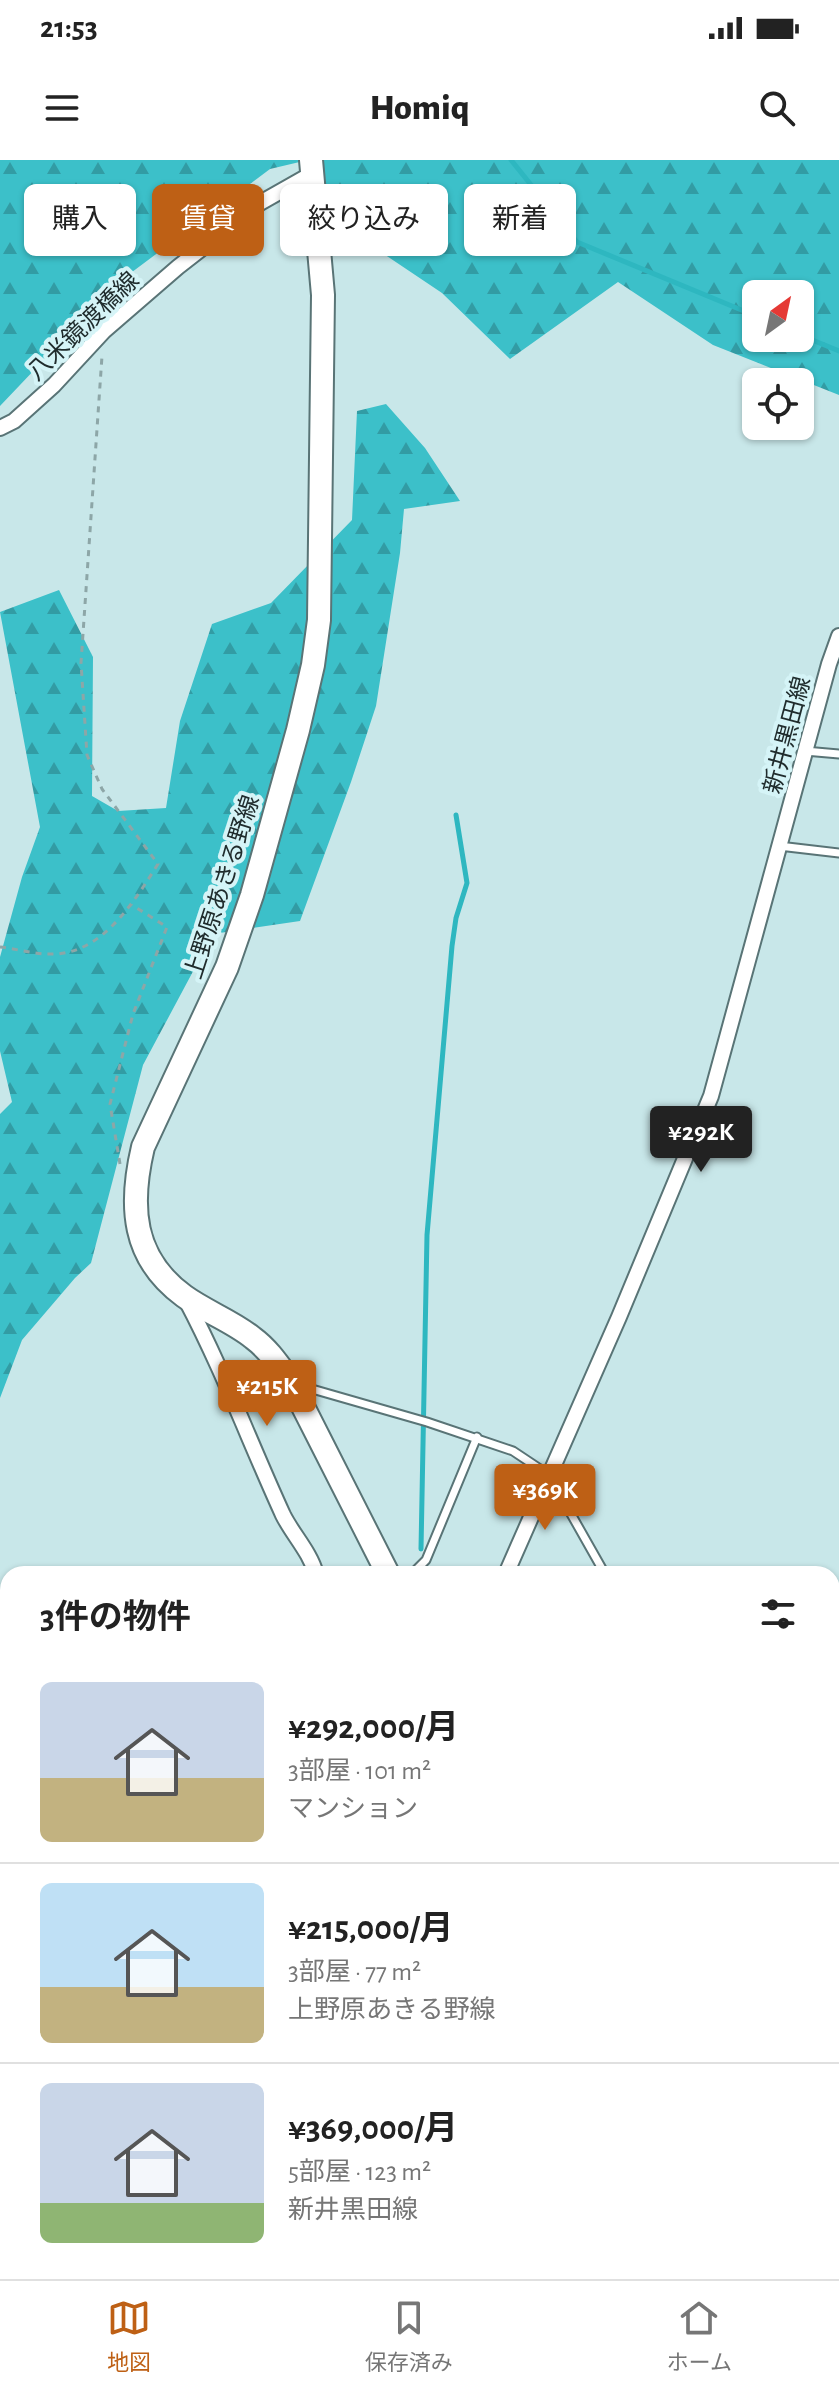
<!DOCTYPE html>
<html lang="ja">
<meta charset="utf-8">
<style>
body{margin:0;font-family:"Alegreya Sans","Noto Sans JP",sans-serif;background:#f2f2f2;color:#222;height:100vh;display:flex;flex-direction:column;font-size:30px;white-space:nowrap}
*{box-sizing:border-box;margin:0}
p{font-size:26px;color:#767676}
.icon{flex:none;width:44px;height:44px;fill:none;stroke:currentColor;stroke-width:2;stroke-linecap:round;stroke-linejoin:round}
.map{position:relative;flex:1;overflow:hidden}
.drawer{position:absolute;left:0px;top:1406px;width:840px;height:714px;display:flex;flex-direction:column;background:#fff;border-radius:24px 24px 0 0;box-shadow:0 2px 6px #0004}
.drawer>*{flex:none}
.banner{position:absolute;left:24px;top:24px;width:792px;height:72px;display:flex;gap:16px}
.needle{width:52px;rotate:33deg}
.buttons{position:absolute;left:742px;top:120px;display:grid;gap:16px}
.buttons a{display:grid;place-items:center;width:72px;height:72px;border-radius:12px;background:#fff;box-shadow:0 2px 6px #0004;font-size:40px}
.price{position:absolute;translate:-50% -68px;padding:0 18px;border-radius:8px;background:#be6015;color:#fff;font-size:26px;line-height:52px;filter:drop-shadow(0 2px 4px #0008)}
.price::after{content:'';position:absolute;left:50%;top:48px;width:24px;height:18px;margin-left:-12px;background:inherit;clip-path:polygon(0 0,100% 0,50% 100%)}
.price.selected{background:#222;color:#fff}
ul{padding:0;list-style:none}
li{display:flex;align-items:center;gap:24px;height:200px;padding:0 40px}
li+li{border-top:2px solid #e0e0e0}
li span{display:grid;place-items:center;flex:none;width:224px;height:160px;border-radius:12px;color:#555}
li>.icon{margin-inline-start:auto}
span .icon{width:96px;height:96px;fill:#fffc;stroke-width:1}
li b{font-size:34px}
h2{display:flex;justify-content:space-between;align-items:center;height:96px;padding:0 40px;font-size:34px}
.pill{padding:0 28px;border-radius:12px;background:#fff;box-shadow:0 2px 6px #0004;font-size:28px;line-height:72px}
.pill.selected{background:#be6015;color:#fff}
.status{display:flex;justify-content:space-between;align-items:center;height:56px;padding:0 40px;background:#fff;direction:ltr}
.status svg{height:22px;fill:currentColor}
header{display:flex;justify-content:space-between;align-items:center;height:104px;padding:0 40px;background:#fff;font-size:36px;font-weight:800}
.tabs{display:flex;justify-content:space-around;align-items:center;height:112px;border-top:2px solid #e0e0e0;background:#fff;font-size:22px;color:#767676}
.tabs a{display:grid;justify-items:center;gap:4px}
.tabs .selected{color:#be6015}
.map>svg:first-child{display:block}
</style>
<div class="status"><b>21:53</b><svg viewBox="0 0 49 12"><path d="M0 12V9h3v3zM5 12V6h3v6zM10 12V3h3v9zM15 12V0h3v12zM26 1h20v11H26zM47 4h2v5h-2z"/></svg></div>
<header><svg class="icon" aria-label="menu" viewBox="0 0 24 24"><path d="M4 6h16M4 12h16M4 18h16"/></svg>Homiq<svg class="icon" aria-label="search" viewBox="0 0 24 24"><circle cx="10" cy="10" r="6"/><path d="M15 15l6 6"/></svg></header>
<div class="map">
<svg width="839" height="2119" viewBox="0 0 839 2119">
<defs>
<pattern id="forest-firs" width="22" height="20" patternUnits="userSpaceOnUse" patternTransform="scale(2)"><rect width="22" height="20" fill="#3cc0c9"/><path d="M5 1l3.5 6h-7zM16 11l3.5 6h-7z" fill="#329ca4"/></pattern>
</defs>
<rect width="100%" height="100%" fill="#c8e7e9"/>
<g fill="url(#forest-firs)" fill-rule="evenodd">
<path d="M0,0H308L270,9L116,124L0,246Z"/>
<path d="M319,0H839V235L713,185L618,122L510,199L442,133L360,78L326,29ZM756,134H800V178H756Z"/>
<path d="M386,244L425,288L460,341L404,349L400,393L376,546L351,622L300,761L213,774L143,905L91,1103L75,1118L22,1180L0,1238V954L12,942L0,891V797L22,717L40,667L0,452L59,430L93,497L92,636L118,651L166,648L180,561L212,464L271,443L352,360L357,251Z"/>
<path d="M0,1475L8,1481V2112H232L229,2119H0Z"/>
</g>
<g fill="none" stroke-linecap="round" stroke-linejoin="round">
<g stroke="#2eb7c0" stroke-width="5">
<path d="M511,0L577,82L756,156"/>
<path d="M800,175L839,191"/>
<path d="M421,1389L427,1075L452,786L456,758L467,723L456,655"/>
<path d="M434,2119L435,2112"/>
</g>
<defs>
<g id="service">
<path d="M805,591L839,594"/>
<path d="M779,686L839,693"/>
<path d="M298,1225L427,1262L513,1291L549,1315L605,1414"/>
<path d="M412,1414L426,1400L477,1277"/>
<path d="M832,1680L839,1676"/>
<path d="M832,1993H839"/>
</g>
<g id="minor">
<path d="M0,268L14,261L54,225L104,171L178,107L260,43L313,13"/>
<path d="M186,1140C223,1210 250,1283 283,1355C293,1375 310,1392 316,1414"/>
<path d="M506,1414L619,1157L711,936L829,504L839,476"/>
<path d="M832,1475L839,1473"/>
<path d="M832,2047H839"/>
<path d="M662,2119V2112"/>
</g>
<g id="primary">
<path d="M311,0L323,135L319,460L313,505L298,570L252,735L227,807L143,987C129,1046 132,1098 184,1136C206,1152 232,1161 253,1178C268,1189 278,1204 289,1219L388,1414"/>
<path d="M342,2119L343,2112"/>
</g>
</defs>
<use href="#service" stroke="#597476" stroke-width="11"/>
<use href="#minor" stroke="#597476" stroke-width="18"/>
<use href="#primary" stroke="#597476" stroke-width="26"/>
<g stroke="#8da6a7" stroke-width="3" stroke-dasharray="6 6" stroke-linecap="butt">
<path d="M0,787C18,789 36,795 55,794C104,792 135,740 158,704L102,629L87,595L81,503L102,196"/>
<path d="M120,1004L110,944L133,854L167,767L132,745"/>
<path d="M0,1778L8,1782"/>
<path d="M832,1930H839"/>
<path d="M796,2112L799,2119"/>
</g>
<use href="#service" stroke="#fff" stroke-width="7"/>
<use href="#minor" stroke="#fff" stroke-width="14"/>
<use href="#primary" stroke="#fff" stroke-width="22"/>
</g>
<g text-anchor="middle" stroke-width="8" stroke-linejoin="round" paint-order="stroke">
<g font-size="24" fill="#202c2d" stroke="#d5f4f7">
<text transform="translate(83 166) rotate(-44)" y="8">八米鏡渡橋線</text>
<text transform="translate(787 575) rotate(-75)" y="8">新井黒田線</text>
<text transform="translate(222 727) rotate(-72)" y="8">上野原あきる野線</text>
</g>
</g>
</svg>
<div class="buttons">
<a><svg class="needle" viewBox="-14 -14 28 28"><path d="M0-13l5 13h-10z" fill="#e53935"/><path d="M0 13l5-13h-10z" fill="#767676"/></svg></a>
<a><svg class="icon" aria-label="locate" viewBox="0 0 24 24"><circle cx="12" cy="12" r="6"/><path d="M12 2v4M12 18v4M2 12h4M18 12h4"/></svg></a>
</div>
<b class="price selected" style="left:701px;top:1014px">¥292K</b>
<b class="price" style="left:267px;top:1268px">¥215K</b>
<b class="price" style="left:545px;top:1372px">¥369K</b>
<div class="banner">
<a class="pill">購入</a>
<a class="pill selected">賃貸</a>
<a class="pill">絞り込み</a>
<a class="pill">新着</a>
</div>
<section class="drawer">
<h2>3件の物件<svg class="icon" aria-label="filters" viewBox="0 0 24 24"><path d="M4 7h16M4 17h16"/><circle cx="9" cy="7" r="2"/><circle cx="15" cy="17" r="2"/></svg></h2>
<ul>
<li><span style="background:linear-gradient(#c9d6e8 60%,#c2b280 0)"><svg class="icon" aria-label="home" viewBox="0 0 24 24"><path d="M3 11l9-7 9 7M6 9v11h12V9"/></svg></span><div><b>¥292,000/月</b><p>3部屋 · 101 m²</p><p>マンション</p></div></li>
<li><span style="background:linear-gradient(#bfe0f5 65%,#c2b280 0)"><svg class="icon" aria-label="home" viewBox="0 0 24 24"><path d="M3 11l9-7 9 7M6 9v11h12V9"/></svg></span><div><b>¥215,000/月</b><p>3部屋 · 77 m²</p><p>上野原あきる野線</p></div></li>
<li><span style="background:linear-gradient(#c9d6e8 75%,#8fb573 0)"><svg class="icon" aria-label="home" viewBox="0 0 24 24"><path d="M3 11l9-7 9 7M6 9v11h12V9"/></svg></span><div><b>¥369,000/月</b><p>5部屋 · 123 m²</p><p>新井黒田線</p></div></li>
</ul>
</section>
</div>
<nav class="tabs">
<a class="selected"><svg class="icon" aria-label="map" viewBox="0 0 24 24"><path d="M3 6l6-2 6 2 6-2v14l-6 2-6-2-6 2zM9 4v14M15 6v14"/></svg>地図</a>
<a><svg class="icon" aria-label="saved" viewBox="0 0 24 24"><path d="M7 4h10v16l-5-4-5 4z"/></svg>保存済み</a>
<a><svg class="icon" aria-label="home" viewBox="0 0 24 24"><path d="M3 11l9-7 9 7M6 9v11h12V9"/></svg>ホーム</a>
</nav>
